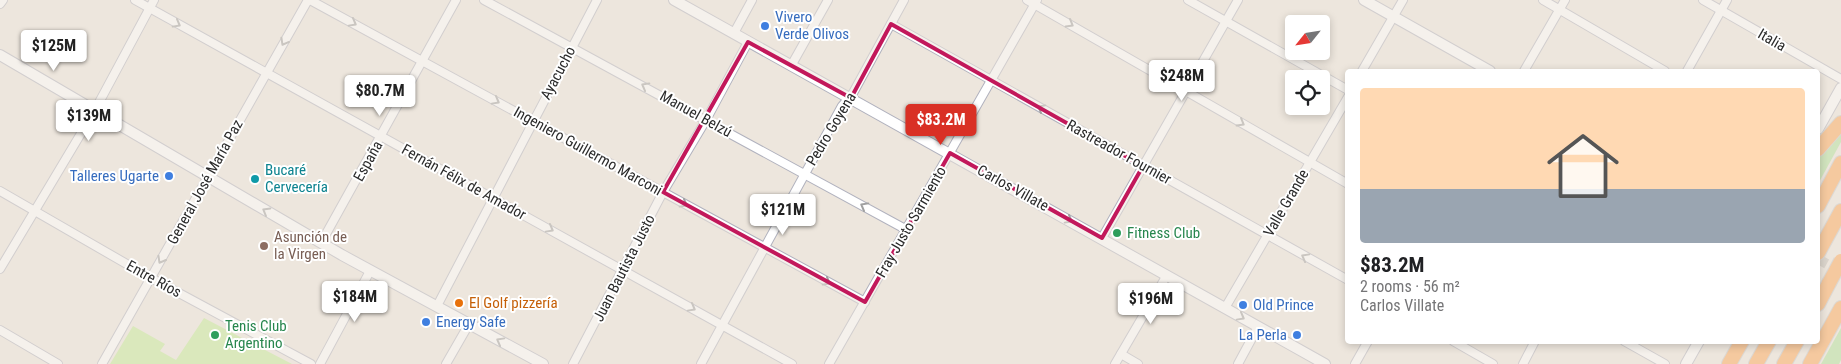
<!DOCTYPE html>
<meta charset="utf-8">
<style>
body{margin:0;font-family:"Roboto Condensed",sans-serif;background:#f6f6f6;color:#202124;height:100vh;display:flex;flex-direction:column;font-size:19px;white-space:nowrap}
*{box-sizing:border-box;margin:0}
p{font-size:16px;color:#757577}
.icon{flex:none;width:28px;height:28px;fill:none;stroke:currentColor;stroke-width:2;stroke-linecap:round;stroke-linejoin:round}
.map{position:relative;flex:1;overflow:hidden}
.side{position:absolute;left:1345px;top:69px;width:475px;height:275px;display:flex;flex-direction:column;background:#fff;border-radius:5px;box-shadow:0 2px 8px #0003}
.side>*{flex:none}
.needle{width:32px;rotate:240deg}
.controls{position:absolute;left:1285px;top:15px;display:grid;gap:10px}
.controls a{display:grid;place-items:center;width:45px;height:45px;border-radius:5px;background:#fff;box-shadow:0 2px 8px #0003;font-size:25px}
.price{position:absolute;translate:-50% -42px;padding:0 11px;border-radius:5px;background:#fff;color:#222;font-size:16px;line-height:32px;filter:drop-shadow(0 1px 2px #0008)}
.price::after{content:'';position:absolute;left:50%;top:30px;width:15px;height:11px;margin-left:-8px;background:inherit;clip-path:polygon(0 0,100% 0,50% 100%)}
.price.selected{background:#d93025;color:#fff}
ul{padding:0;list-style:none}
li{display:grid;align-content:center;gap:10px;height:265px;padding:0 15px}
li+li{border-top:1px solid #e0e0e0}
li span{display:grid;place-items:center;height:155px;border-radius:5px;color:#555}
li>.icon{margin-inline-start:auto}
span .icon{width:90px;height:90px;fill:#fffc;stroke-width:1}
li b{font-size:21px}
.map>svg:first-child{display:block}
</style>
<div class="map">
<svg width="1841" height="364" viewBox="0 0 1841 364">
<rect width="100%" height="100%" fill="#ede6dd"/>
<g fill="#afe399">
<path d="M1841,127V142L1818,184V155Z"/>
<path d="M1841,328V360L1839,364H1821Z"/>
</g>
<path fill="#c3eb95" d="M204,318L292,364H110L133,326L165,344L160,351L176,360Z"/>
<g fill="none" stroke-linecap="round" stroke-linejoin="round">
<path stroke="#c6c1b9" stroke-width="10" stroke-dasharray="10 5" stroke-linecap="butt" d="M1818,259L1841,272"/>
<defs>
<g id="minor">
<path d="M135,0L792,364"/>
<path d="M310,0L865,302"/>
<path d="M484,0L907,230"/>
<path d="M1027,0L1348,184"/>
<path d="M1188,0L1348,90"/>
<path d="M1543,0L1665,71"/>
<path d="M1703,0L1841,79"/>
<path d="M0,4L3,0"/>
<path d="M891,24L1348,280"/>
<path d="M734,33L752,0"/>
<path d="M791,66L828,0"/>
<path d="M1362,71L1403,0"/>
<path d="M1524,71L1565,0"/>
<path d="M1687,71L1727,0"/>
<path d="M0,191L151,278L311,364"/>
<path d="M1102,238L1238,0"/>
<path d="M321,243L456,0"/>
<path d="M0,269L95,110L154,0"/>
<path d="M437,306L597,0"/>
<path d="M1225,308L1348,97"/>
<path d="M0,330L58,364"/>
<path d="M1453,341L1493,364"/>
<path d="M1624,341L1665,364"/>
<path d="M1121,354L1138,364"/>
<path d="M102,364L308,0"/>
<path d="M320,364L370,271"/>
<path d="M446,364L469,324"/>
<path d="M573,364L663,192L706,120L748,42"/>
<path d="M701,364L842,106L853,93L904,0"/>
<path d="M829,364L1037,0"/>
<path d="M1115,364L1167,275"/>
<path d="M1238,364L1258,327"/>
<path d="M1355,364L1368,341"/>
<path d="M1523,364L1535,341"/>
</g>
<g id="tertiary">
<path d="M674,0L1325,364"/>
<path d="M1364,0L1490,71"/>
<path d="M0,55L342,255L543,364"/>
<path d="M1818,129L1841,88"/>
<path d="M1686,364L1699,341"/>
</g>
<g id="motorway">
<path d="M1818,149L1841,123"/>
<path d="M1818,206L1841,163"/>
<path d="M1818,253L1841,211"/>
<path d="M1818,304L1829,283"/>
<path d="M1729,364L1742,341"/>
<path d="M1756,364L1769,341"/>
<path d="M1784,364L1797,341"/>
<path d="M1810,364L1841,308"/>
</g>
</defs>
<use href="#minor" stroke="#b1b2be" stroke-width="10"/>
<use href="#tertiary" stroke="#b1b2be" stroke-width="12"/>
<use href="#motorway" stroke="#c8c8c8" stroke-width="16"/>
<use href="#minor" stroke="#fff" stroke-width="8"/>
<use href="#tertiary" stroke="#fff" stroke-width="10"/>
<use href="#motorway" stroke="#fea656" stroke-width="14"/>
<defs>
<path id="motorway-bridge" d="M1829,283L1841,261"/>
</defs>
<use href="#motorway-bridge" stroke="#c8c8c8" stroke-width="16" stroke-linecap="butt"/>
<use href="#motorway-bridge" stroke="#fea656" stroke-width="14"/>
</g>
<defs><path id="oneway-chevron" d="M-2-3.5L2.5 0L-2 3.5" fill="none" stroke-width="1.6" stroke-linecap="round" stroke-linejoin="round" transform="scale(1.25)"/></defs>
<g stroke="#a0a0a0">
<use href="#oneway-chevron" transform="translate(353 23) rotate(29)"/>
<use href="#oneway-chevron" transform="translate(177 24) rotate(29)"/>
<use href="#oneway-chevron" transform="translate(1070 24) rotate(30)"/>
<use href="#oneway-chevron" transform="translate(284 42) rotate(119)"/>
<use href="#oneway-chevron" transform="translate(645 86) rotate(-151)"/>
<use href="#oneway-chevron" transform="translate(496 101) rotate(29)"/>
<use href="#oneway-chevron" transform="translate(1041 108) rotate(-151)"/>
<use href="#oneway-chevron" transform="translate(1241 123) rotate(30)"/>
<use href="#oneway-chevron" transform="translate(684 204) rotate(29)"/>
<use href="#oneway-chevron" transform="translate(864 206) rotate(-151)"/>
<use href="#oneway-chevron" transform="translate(266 211) rotate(-150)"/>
<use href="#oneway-chevron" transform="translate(1069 220) rotate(29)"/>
<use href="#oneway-chevron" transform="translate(550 229) rotate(29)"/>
<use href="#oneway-chevron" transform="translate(1305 257) rotate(-151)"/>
<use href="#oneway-chevron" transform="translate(161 260) rotate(120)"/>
<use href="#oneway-chevron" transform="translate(827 282) rotate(29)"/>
<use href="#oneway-chevron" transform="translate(692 308) rotate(29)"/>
<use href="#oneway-chevron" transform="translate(1241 317) rotate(29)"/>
<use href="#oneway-chevron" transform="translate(500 341) rotate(-151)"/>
</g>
<path d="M0 0H1841V364H0ZM891,24L1143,166L1102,238L950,153L865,302L663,192L748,42L851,98Z" fill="#ede6dd" fill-opacity=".55" fill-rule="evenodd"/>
<path fill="none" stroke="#c2185b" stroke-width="4" stroke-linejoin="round" d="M891,24L1143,166L1102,238L950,153L865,302L663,192L748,42L851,98Z"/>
<g fill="#3f7fe0" stroke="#fff" stroke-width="2">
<circle cx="765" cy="26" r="5"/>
<circle cx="169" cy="176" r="5"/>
<circle cx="1243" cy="305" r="5"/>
<circle cx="426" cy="322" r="5"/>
<circle cx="1297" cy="335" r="5"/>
</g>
<circle fill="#0f9aa8" stroke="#fff" stroke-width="2" cx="255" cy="179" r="5"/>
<g fill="#2e9e5b" stroke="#fff" stroke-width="2">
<circle cx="1117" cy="233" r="5"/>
<circle cx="215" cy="335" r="5"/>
</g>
<circle fill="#8d6e63" stroke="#fff" stroke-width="2" cx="264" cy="246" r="5"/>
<circle fill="#e8710a" stroke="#fff" stroke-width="2" cx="459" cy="303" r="5"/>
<g text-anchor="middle" stroke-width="4" stroke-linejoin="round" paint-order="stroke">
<g font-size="15" fill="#366cbe" stroke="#fff" text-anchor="start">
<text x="775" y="22">Vivero<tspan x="775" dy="17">Verde Olivos</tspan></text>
<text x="159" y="181" text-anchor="end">Talleres Ugarte</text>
<text x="1253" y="310">Old Prince</text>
<text x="436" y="327">Energy Safe</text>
<text x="1287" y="340" text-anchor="end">La Perla</text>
</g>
<g font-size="15" fill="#2b2b2b" stroke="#fff">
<text transform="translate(1772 40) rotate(30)" y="5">Italia</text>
<text transform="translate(558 73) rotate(-62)" y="5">Ayacucho</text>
<text transform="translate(696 114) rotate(29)" y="5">Manuel Belzú</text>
<text transform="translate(831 129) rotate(-59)" y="5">Pedro Goyena</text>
<text transform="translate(588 151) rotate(29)" y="5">Ingeniero Guillermo Marconi</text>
<text transform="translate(1119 152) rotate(29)" y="5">Rastreador Fournier</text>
<text transform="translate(368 161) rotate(-61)" y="5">España</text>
<text transform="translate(205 182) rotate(-61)" y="5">General José María Paz</text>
<text transform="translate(464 182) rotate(29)" y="5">Fernán Félix de Amador</text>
<text transform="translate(1013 188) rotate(29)" y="5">Carlos Villate</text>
<text transform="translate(1286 203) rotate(-60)" y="5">Valle Grande</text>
<text transform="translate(911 222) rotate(-60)" y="5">Fray Justo Sarmiento</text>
<text transform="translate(624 268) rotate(-63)" y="5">Juan Bautista Justo</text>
<text transform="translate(154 279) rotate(29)" y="5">Entre Ríos</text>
</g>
<g font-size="15" fill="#0d838f" stroke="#fff" text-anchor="start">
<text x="265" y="175">Bucaré<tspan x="265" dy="17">Cervecería</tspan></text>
</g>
<g font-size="15" fill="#27864d" stroke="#fff" text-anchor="start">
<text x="1127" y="238">Fitness Club</text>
<text x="225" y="331">Tenis Club<tspan x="225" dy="17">Argentino</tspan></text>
</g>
<g font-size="15" fill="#785e54" stroke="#fff" text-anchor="start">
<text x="274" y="242">Asunción de<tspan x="274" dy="17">la Virgen</tspan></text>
</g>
<g font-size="15" fill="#c56008" stroke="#fff" text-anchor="start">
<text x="469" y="308">El Golf pizzería</text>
</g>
</g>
</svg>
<div class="controls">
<a><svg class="needle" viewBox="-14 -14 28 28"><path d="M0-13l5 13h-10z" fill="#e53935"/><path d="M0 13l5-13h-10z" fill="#757577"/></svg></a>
<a><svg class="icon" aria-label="locate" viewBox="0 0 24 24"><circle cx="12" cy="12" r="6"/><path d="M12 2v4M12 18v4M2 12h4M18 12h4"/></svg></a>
</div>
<b class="price" style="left:54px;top:72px">$125M</b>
<b class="price" style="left:1182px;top:102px">$248M</b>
<b class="price" style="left:380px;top:117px">$80.7M</b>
<b class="price" style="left:89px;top:142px">$139M</b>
<b class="price selected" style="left:941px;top:146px">$83.2M</b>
<b class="price" style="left:783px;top:236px">$121M</b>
<b class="price" style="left:355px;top:323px">$184M</b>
<b class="price" style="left:1151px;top:325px">$196M</b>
<section class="side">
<ul>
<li><span style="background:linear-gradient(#ffd9b3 65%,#9aa5b1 0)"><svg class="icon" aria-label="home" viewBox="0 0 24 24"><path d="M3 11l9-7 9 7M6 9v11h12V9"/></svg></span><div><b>$83.2M</b><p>2 rooms · 56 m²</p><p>Carlos Villate</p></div></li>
</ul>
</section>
</div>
